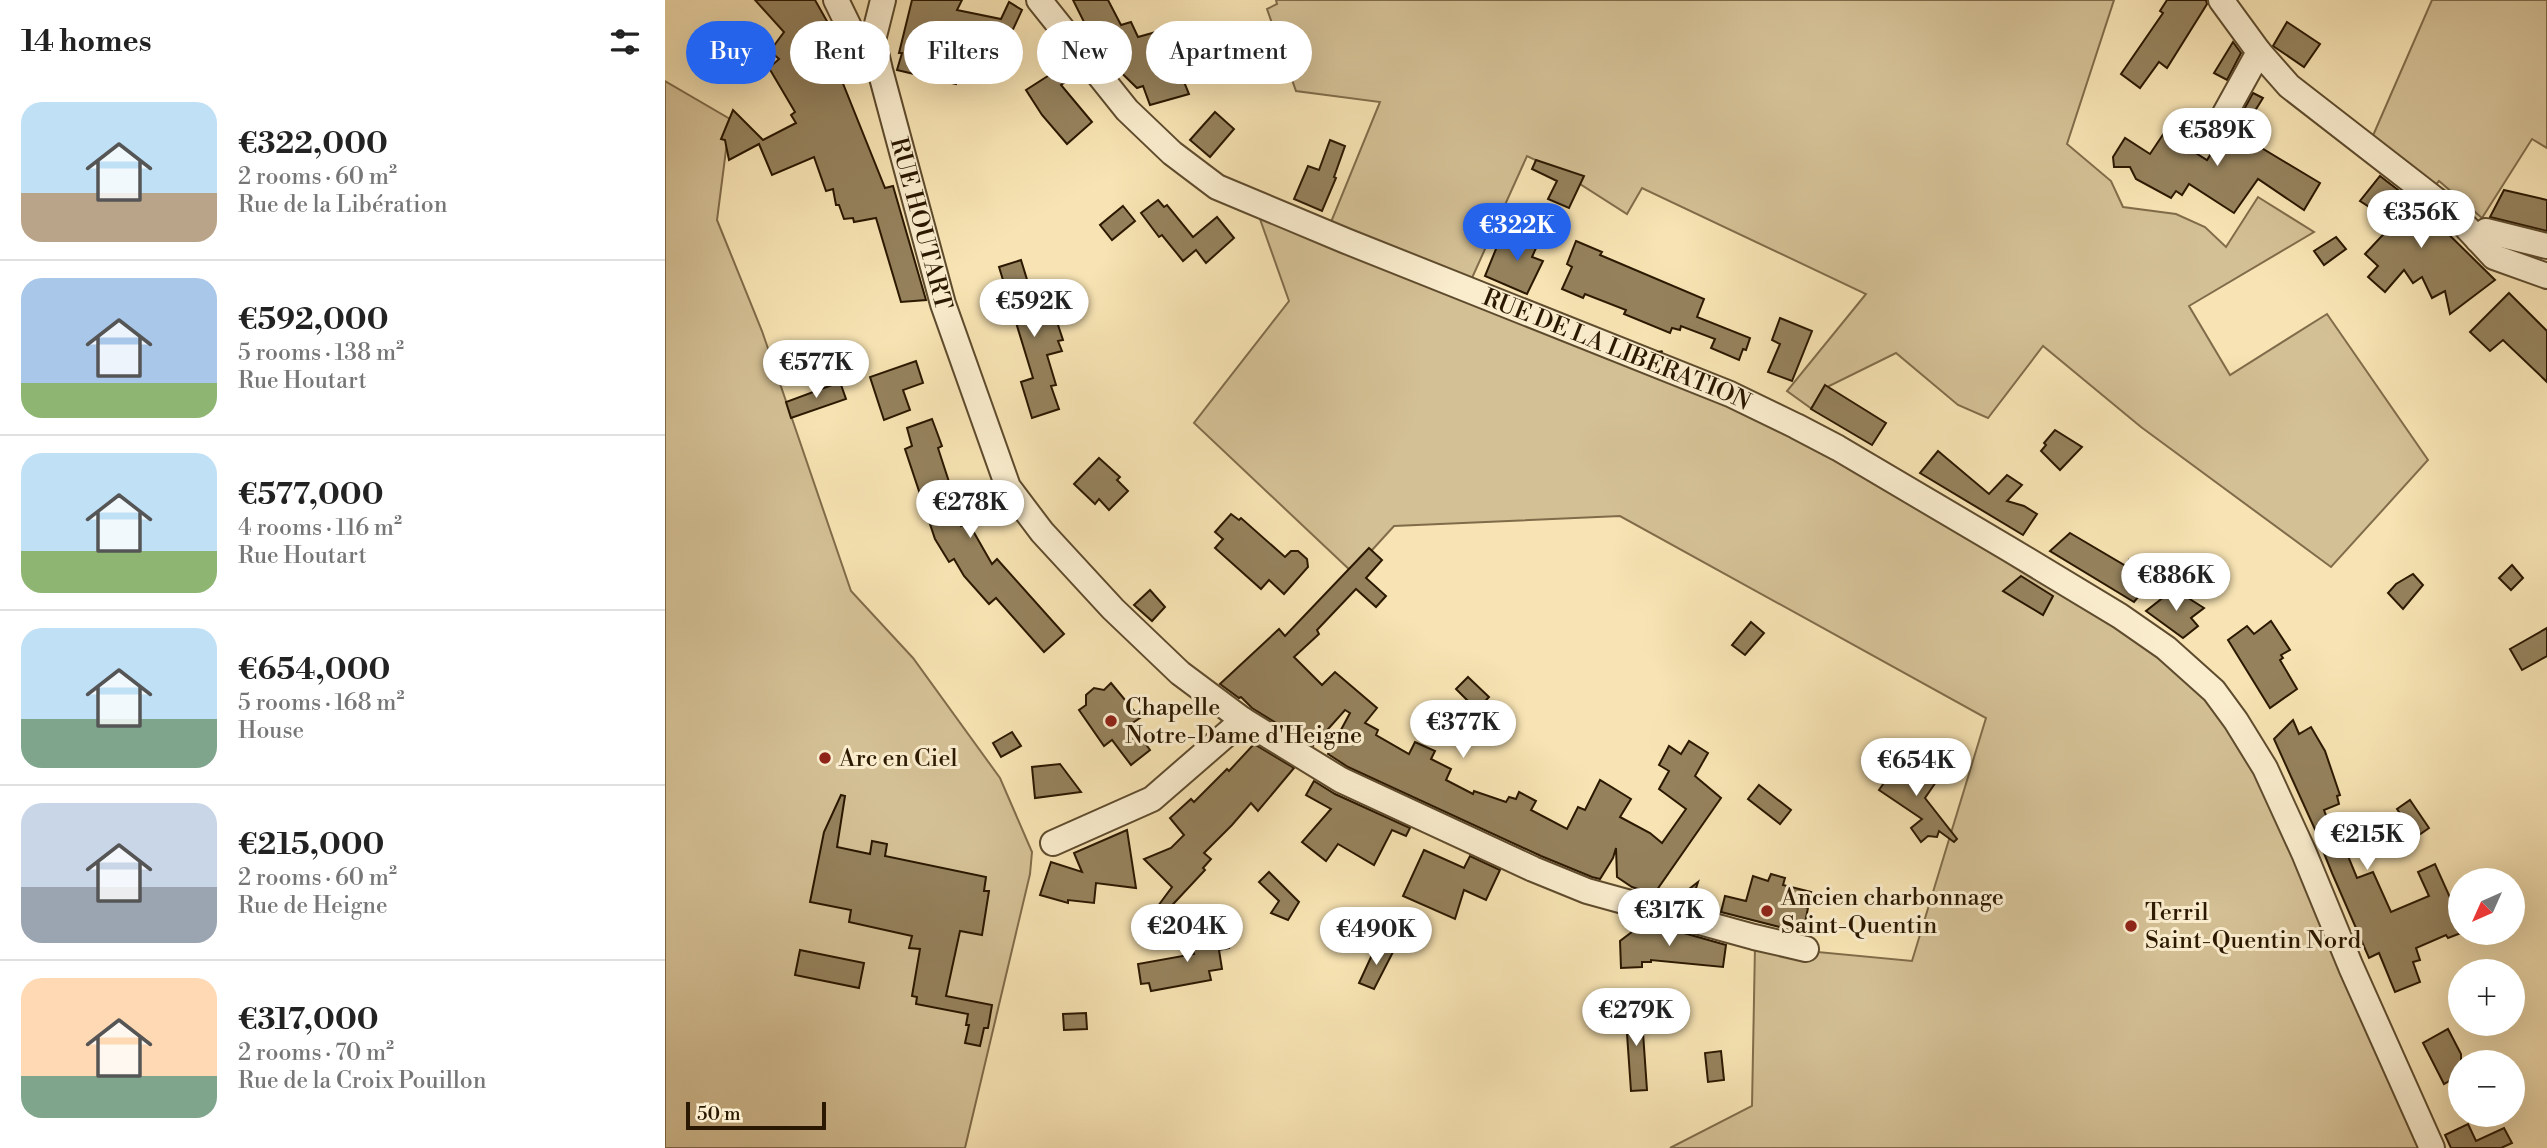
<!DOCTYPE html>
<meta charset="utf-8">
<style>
body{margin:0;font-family:"Libre Bodoni",serif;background:#f2f2f2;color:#222;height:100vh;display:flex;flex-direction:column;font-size:26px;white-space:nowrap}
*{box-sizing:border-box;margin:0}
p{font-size:23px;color:#767676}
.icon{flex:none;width:38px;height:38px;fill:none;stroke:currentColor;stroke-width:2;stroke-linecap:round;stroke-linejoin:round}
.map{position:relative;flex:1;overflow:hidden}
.side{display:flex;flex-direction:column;background:#fff;width:665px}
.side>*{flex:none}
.top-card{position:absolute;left:21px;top:21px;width:665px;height:63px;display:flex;gap:14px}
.needle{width:46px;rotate:225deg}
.controls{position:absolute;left:1783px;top:868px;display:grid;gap:14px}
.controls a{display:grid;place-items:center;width:77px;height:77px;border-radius:50%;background:#fff;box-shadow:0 7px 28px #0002;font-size:35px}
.scale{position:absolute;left:21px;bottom:18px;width:140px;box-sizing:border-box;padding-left:7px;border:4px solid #2b1800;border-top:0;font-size:19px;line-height:24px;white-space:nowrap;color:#2b1800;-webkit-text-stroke:5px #faedce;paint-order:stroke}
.price{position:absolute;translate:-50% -60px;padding:0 16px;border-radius:24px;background:#fff;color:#222;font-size:23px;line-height:46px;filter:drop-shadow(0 2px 4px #0008)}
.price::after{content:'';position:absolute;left:50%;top:42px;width:21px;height:16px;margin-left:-10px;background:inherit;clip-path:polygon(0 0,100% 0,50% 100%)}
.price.selected{background:#2563eb;color:#fff}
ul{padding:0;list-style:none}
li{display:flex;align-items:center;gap:21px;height:175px;padding:0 21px}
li+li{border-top:2px solid #e0e0e0}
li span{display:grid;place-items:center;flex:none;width:196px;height:140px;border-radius:21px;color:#555}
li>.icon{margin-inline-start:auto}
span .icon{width:84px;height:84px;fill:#fffc;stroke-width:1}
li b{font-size:30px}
h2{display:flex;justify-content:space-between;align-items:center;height:84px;padding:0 21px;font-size:30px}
.tag{padding:0 24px;border-radius:32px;background:#fff;box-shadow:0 7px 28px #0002;font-size:24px;line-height:63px}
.tag.selected{background:#2563eb;color:#fff}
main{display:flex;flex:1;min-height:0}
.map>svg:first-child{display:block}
</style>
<main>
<section class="side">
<h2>14 homes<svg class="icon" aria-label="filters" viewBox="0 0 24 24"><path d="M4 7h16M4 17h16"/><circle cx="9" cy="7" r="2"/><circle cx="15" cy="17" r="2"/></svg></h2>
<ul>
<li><span style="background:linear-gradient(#bfe0f5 65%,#b9a48a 0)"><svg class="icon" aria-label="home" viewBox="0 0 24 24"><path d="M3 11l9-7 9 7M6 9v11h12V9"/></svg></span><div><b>€322,000</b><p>2 rooms · 60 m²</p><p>Rue de la Libération</p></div></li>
<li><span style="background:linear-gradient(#a9c7e8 75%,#8fb573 0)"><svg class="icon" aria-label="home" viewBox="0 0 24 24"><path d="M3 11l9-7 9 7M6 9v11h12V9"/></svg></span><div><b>€592,000</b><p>5 rooms · 138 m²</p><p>Rue Houtart</p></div></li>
<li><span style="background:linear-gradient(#bfe0f5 70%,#8fb573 0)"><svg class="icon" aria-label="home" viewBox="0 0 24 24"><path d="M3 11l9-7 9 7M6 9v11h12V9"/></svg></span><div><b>€577,000</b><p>4 rooms · 116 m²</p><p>Rue Houtart</p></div></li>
<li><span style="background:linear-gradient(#bfe0f5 65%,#7fa58c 0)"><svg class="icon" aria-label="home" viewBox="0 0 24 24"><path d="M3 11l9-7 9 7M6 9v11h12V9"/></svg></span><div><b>€654,000</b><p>5 rooms · 168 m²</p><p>House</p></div></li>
<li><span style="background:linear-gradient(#c9d6e8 60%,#9aa5b1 0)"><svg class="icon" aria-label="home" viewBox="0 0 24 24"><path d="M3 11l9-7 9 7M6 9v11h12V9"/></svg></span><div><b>€215,000</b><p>2 rooms · 60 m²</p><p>Rue de Heigne</p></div></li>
<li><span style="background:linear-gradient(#ffd9b3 70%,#7fa58c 0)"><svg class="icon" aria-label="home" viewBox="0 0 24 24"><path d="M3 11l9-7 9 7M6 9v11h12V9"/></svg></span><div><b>€317,000</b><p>2 rooms · 70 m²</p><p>Rue de la Croix Pouillon</p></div></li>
</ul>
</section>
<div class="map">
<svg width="1882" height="1148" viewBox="0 0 1882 1148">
<rect width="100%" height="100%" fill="#f7e3b3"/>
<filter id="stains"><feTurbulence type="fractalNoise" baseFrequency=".00286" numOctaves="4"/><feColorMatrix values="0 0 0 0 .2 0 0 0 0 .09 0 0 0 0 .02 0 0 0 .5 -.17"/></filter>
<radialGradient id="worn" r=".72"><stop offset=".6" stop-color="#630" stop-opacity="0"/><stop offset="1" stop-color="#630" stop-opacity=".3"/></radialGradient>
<g fill="#d4c095" stroke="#806c4a" stroke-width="2">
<path d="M611,0H1449L1402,144L1446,181L1458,207L1511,214L1540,227L1561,247L1593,197L1649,232L1524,306L1565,375L1662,314L1763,460L1666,567L1476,427L1378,346L1323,418L1293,405L1231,353L1158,389L1147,409L1122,391L1201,294L977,188L962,214L896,172L862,156L802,289L1065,394L1455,616L1571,721L1767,1148H1005L1087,1106L1090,946L1247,961L1321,718L955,516L729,526L687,572L529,423L624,301L589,202L662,232L715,102L631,91L602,9L612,4Z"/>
<path d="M1767,0H1882V148L1867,139L1817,218L1774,181L1763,194L1703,147Z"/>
<path d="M0,81L65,119L52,220L97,331L186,591L248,658L335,778L367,852L365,874L300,1148H0Z"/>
</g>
<g fill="#95825d" stroke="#2b1800" stroke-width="2">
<path d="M90,0H150L189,69L175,76L220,188L228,186L261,300L236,302L211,218L189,222L188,218L179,219L174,205H171L168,189L161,191L149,157L107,175L94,144L64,160L60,140L56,139L68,110L98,140L131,123L126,115L130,112L104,68L114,59L105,51L119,32Z"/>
<path d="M247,0H297L292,10L336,19L344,2L357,10L343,40L317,29L316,36L305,33L291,84L232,70L237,53H234Z"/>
<path d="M408,0H443L456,25L466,22L473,37L498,30L524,94L485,105L478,86L472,88L433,50Z"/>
<path d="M1502,0H1541L1542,4L1502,68L1494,62L1475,88L1456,74L1498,13L1495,11Z"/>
<path d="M1622,22L1655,44L1639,67L1608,46Z"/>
<path d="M1568,42L1576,53L1562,80L1549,73Z"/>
<path d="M400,65L408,77L396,85L427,122L402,144L377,115L361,90Z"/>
<path d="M1588,93L1598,98L1575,135L1655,183L1639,210L1593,179L1569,213L1524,184L1517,195L1511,191L1506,198L1471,179L1465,167H1449L1448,157L1460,138L1485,154L1499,133L1542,160L1547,152L1554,150L1560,144Z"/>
<path d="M550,112L569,129L545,157L525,140Z"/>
<path d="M665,140L680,146L669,177L671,178L657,211L629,199L643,166L654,170Z"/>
<path d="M871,160L919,176L904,208L883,199L892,181L867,169Z"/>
<path d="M1715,176L1759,210L1830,280L1785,314L1780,291L1767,298L1757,277L1748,283L1739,270L1720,292L1703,277L1713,266L1700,254L1729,223L1695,201Z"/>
<path d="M1839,190L1882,200V231L1825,217Z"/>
<path d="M493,200L499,207L502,205L528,237L552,217L569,238L541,263L531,250L518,261L497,235L494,237L476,213Z"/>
<path d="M458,206L470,221L447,240L435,225Z"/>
<path d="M871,223L880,228L867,257L878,261L862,294L820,276L833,244L854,251Z"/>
<path d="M1671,237L1681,249L1659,265L1649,251Z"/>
<path d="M911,241L937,252L935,255L1039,299L1032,317L1085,338L1081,350L1078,349L1074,360L1046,348L1050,339L1016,326L1015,330L1007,328L1005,333L959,314L961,310L920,294L918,298L897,289L907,267L902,264Z"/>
<path d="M356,260L372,312L387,307L398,340L393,341L397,351L382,355L391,385L386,386L394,409L367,418L356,382L368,378L334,267Z"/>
<path d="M1844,293L1882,331V382L1838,340L1825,351L1805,332Z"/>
<path d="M1115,318L1147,331L1127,381L1103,372L1115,344L1107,340Z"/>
<path d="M251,361L258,383L238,390L245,410L219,420L205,377Z"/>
<path d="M175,382L181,399L126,418L121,402Z"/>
<path d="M1160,385L1221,423L1207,445L1146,409Z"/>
<path d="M267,419L277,446L273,448L287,491L284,492L296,526L303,522L327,564L332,559L399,634L379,652L331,598L324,604L299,576L289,559L284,562L270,539L240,449L247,446L242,428Z"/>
<path d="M1390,430L1417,447L1395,470L1376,451L1381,445L1379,443Z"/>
<path d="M1273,451L1324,494L1342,475L1357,485L1342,501L1359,506L1372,514L1358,535L1255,473Z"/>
<path d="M434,458L455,477L452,480L463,491L444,510L434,499L430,504L409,484Z"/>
<path d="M566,514L574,520L576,518L620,557L626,551H633L642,559L643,567L619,594L604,580L596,589L550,548L558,539L550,532Z"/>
<path d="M1405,533L1461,566L1464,560L1490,577L1469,602L1385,551Z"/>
<path d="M704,548L717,560L701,578L721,596L711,607L691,589L652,630L654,634L629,657L657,685L670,672L712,708L700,723L713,730L711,735L744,754L750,742L770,751L766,759L786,769L781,780L808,794L809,791L841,802L844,797L851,799L854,792L871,801L866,810L902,829L913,807L920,810L935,780L966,799L955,817L985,833L997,843L1021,809L994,789L1004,771L994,765L1004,746L1016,754L1024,741L1043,753L1030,776L1056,798L989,894L967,887L952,877L951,848L948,858L935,879L927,877L876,856L683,767L663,754L685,713L680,710L648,746L587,708L576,697L574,698L555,684L614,629L620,636Z"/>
<path d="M1847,565L1858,578L1846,590L1834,578Z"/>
<path d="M1748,574L1758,585L1738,609L1723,593L1731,584Z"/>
<path d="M1356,576L1388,596L1378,615L1338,591Z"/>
<path d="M1509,589L1539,608L1526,618L1533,626L1518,638L1481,611Z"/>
<path d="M485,590L500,607L487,621L469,605Z"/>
<path d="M1606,621L1625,650L1616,655L1618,658L1615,660L1632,689L1605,708L1563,640L1582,626L1589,634Z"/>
<path d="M1086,622L1099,633L1080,655L1067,645Z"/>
<path d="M1882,628V656L1857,670L1845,649Z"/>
<path d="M803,677L824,697L812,710L791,689Z"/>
<path d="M446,683L475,718L466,724L485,750L466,765L447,740L439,746L414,710L421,705V695L429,688L439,690Z"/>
<path d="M1628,720L1634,734L1646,727L1660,751L1675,795L1672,796L1674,804L1659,810L1671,842L1676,839L1692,878L1708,872L1726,912L1764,896L1753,872L1770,864L1796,922V933L1783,938L1781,935L1751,948L1755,960L1748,962L1755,982L1730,992L1714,953L1704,958L1667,873L1652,836H1653L1609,739Z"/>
<path d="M347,732L356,746L336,757L328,743Z"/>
<path d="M589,744L629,768L593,811L586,803L567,825L539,853L546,859L538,868L540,870L497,916L490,910L507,887L479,859L506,848L519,835L505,818L526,799L529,802L562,769L564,771Z"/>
<path d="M1238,756L1273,779L1260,798L1292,839L1289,842L1274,831L1272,837L1263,836L1256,842L1246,828L1257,819L1214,790Z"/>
<path d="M395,764L416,792L370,798L367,767Z"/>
<path d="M649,781L670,794L745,828L741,836L727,830L709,865L673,844L661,861L637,842L666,809L641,795Z"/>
<path d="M1094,785L1126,810L1115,824L1083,799Z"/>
<path d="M176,795L180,796L172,847L205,854L207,841L222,844L220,856L321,877L319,891H324L317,935L295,931L281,996L327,1005L323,1028H319L315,1046L300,1043L304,1025H301L303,1014L251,1004L252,997L247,996L255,949L244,948L247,936L184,922L186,910L145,902L159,832Z"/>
<path d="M1745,800L1764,828L1751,837L1732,809Z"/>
<path d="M462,830L471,888L431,883L429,903L403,900V903L375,895L386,862L417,872L409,853Z"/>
<path d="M759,850L799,868L805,856L835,870L821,900L799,890L790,919L738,896Z"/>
<path d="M604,872L634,902L623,920L606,913L614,901L594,882Z"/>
<path d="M1106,874L1120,878L1118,885L1146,892L1140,907L1143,908L1138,933L1056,912L1060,896L1081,901L1088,876L1103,881Z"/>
<path d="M1033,882L1026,904L1010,900Z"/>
<path d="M980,922L1061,945L1058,967L986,960V962H977V967L956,968L955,941Z"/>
<path d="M560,929L564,948L554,950L557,969L544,971L546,980L486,991L484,983L476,984L473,964L529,954L525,936Z"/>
<path d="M712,944L728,952L709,989L694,983Z"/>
<path d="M135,950L199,963L194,988L130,975Z"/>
<path d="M976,1004L982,1090L966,1091L960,1005Z"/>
<path d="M421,1013L422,1029L399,1030L398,1014Z"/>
<path d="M1783,1029L1796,1054V1074L1779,1084L1758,1043Z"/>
<path d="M1056,1051L1059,1080L1043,1082L1040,1053Z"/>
<path d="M1803,1124L1811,1141L1839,1128L1847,1143L1836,1148H1786L1780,1135Z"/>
</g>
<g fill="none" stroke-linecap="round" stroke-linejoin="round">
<defs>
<g id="minor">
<path d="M171,0L189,37L211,64"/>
<path id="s1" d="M218,0L208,40L215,70L278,304L343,487L377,532L448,609L515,673L578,720L676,780L868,869L922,891L1089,937L1141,949"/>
<path id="s2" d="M374,0L462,110L507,153L552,187L681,241L1065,394L1131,426L1173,448L1344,549L1455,616L1501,648L1549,691L1571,721L1600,768L1639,853L1686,967L1767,1148"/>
<path d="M1556,0L1594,52L1624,86L1789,214L1829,257L1882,276"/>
<path d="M1547,137L1594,52"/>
<path d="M1813,240L1821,231L1882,246"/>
<path d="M388,843L487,799L578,720"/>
</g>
</defs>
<use href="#minor" stroke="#5e4b2d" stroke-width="28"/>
<use href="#minor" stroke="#faedce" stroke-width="24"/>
</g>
<g fill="#8f2418" stroke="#faedce" stroke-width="2.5">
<circle cx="446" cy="721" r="7"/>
<circle cx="160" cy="758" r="7"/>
<circle cx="1102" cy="911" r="7"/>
<circle cx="1466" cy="926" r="7"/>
</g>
<g text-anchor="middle" stroke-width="6" stroke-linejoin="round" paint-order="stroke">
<g font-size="24" fill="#2b1800" stroke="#faedce">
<text dy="8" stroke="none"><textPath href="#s1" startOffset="231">RUE HOUTART</textPath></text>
<text dy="8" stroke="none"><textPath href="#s2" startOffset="691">RUE DE LA LIBÉRATION</textPath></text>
</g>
<g font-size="24" fill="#2b1800" stroke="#faedce" text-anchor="start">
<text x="460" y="715">Chapelle<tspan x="460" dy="28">Notre-Dame d'Heigne</tspan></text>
<text x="174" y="766">Arc en Ciel</text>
<text x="1116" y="905">Ancien charbonnage<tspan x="1116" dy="28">Saint-Quentin</tspan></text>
<text x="1480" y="920">Terril<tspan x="1480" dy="28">Saint-Quentin Nord</tspan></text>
</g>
</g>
<rect width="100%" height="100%" filter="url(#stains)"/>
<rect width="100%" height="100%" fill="url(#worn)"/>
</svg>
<div class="controls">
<a><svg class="needle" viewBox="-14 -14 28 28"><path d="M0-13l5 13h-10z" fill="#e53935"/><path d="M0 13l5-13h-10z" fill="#767676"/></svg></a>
<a>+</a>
<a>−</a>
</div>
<div class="scale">50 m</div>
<b class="price" style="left:1552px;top:168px">€589K</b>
<b class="price" style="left:1756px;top:250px">€356K</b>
<b class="price selected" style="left:852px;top:263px">€322K</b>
<b class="price" style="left:369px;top:339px">€592K</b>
<b class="price" style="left:151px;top:400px">€577K</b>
<b class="price" style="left:305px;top:540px">€278K</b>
<b class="price" style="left:1511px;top:613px">€886K</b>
<b class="price" style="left:798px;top:760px">€377K</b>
<b class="price" style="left:1251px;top:798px">€654K</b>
<b class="price" style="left:1702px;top:872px">€215K</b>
<b class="price" style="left:1004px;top:948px">€317K</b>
<b class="price" style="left:522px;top:964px">€204K</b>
<b class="price" style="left:711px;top:967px">€490K</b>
<b class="price" style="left:971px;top:1048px">€279K</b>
<div class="top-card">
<a class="tag selected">Buy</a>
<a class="tag">Rent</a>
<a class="tag">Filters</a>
<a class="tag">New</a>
<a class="tag">Apartment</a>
</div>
</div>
</main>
